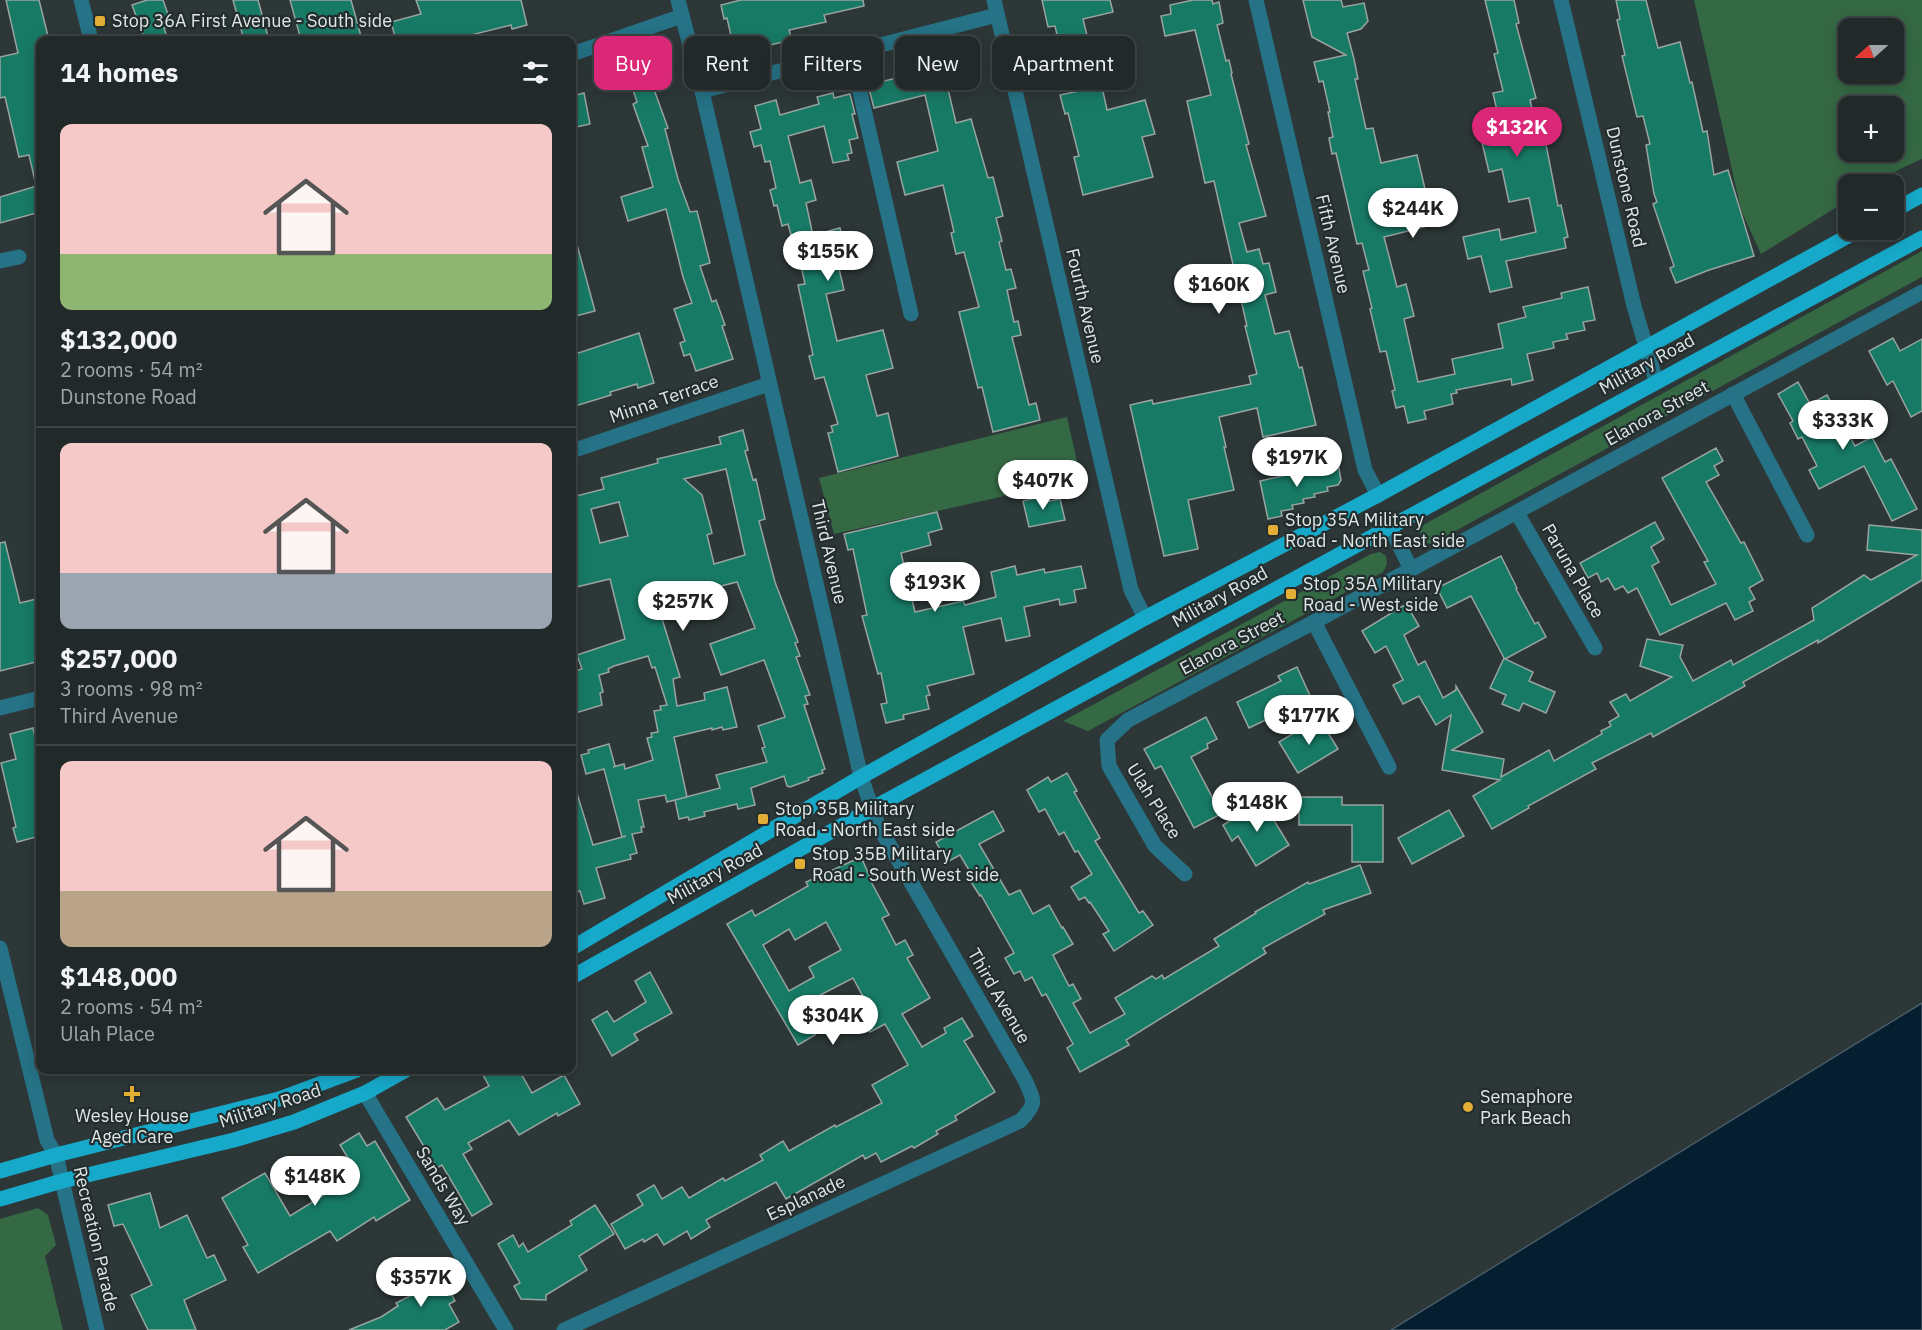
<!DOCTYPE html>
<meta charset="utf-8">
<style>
body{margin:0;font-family:"IBM Plex Sans",sans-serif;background:#2a3131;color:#f1f3f6;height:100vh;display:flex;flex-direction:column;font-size:22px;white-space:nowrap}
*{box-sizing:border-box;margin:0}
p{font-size:20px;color:#a2a6a8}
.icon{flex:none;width:33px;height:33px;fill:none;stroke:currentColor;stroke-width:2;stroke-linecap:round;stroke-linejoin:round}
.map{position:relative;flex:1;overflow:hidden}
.side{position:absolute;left:36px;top:36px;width:540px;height:1038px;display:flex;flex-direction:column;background:#222929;border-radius:12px;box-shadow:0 3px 15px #0003,0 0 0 2px #3f4546}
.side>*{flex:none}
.top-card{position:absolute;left:594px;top:36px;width:570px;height:54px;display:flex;gap:12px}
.needle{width:39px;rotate:249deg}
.controls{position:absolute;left:1838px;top:18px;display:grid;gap:12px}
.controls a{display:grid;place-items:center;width:66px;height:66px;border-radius:12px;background:#222929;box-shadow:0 3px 15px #0003,0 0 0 2px #3f4546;font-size:30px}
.price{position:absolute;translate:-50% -51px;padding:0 14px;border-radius:21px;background:#fff;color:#222;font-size:20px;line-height:39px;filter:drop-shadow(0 2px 3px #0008)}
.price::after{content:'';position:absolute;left:50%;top:36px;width:18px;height:14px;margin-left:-9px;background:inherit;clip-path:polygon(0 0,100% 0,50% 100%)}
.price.current{background:#db2777;color:#fff}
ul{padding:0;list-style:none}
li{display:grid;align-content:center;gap:12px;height:318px;padding:0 24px}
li+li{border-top:2px solid #3f4546}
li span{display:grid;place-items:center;height:186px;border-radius:12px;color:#555}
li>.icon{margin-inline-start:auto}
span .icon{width:108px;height:108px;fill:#fffc;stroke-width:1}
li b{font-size:26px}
h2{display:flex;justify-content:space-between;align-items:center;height:72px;padding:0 24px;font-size:26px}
.pill{padding:0 21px;border-radius:12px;background:#222929;box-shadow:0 3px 15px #0003,0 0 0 2px #3f4546;font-size:21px;line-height:54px}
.pill.current{background:#db2777;color:#fff}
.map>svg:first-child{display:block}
</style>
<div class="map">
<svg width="1922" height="1330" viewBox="0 0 1922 1330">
<rect width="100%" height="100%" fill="#2d3737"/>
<g fill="#356944" fill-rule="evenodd">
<path d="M1694,0H1922V159L1902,168L1874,184H1848V200L1761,254L1741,210ZM1893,28V74H1848V28ZM1893,106V152H1848V106Z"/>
<path d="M1922,251V277L1435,542L1430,544C1422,541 1420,537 1420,528L1425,524Z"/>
<path d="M1067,417L1081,479L834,534L819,478Z"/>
<path d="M1380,552L1386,556L1387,564L1383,572L1088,731L1063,721L1371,554Z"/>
<path d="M38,1208L48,1215L56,1245L45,1256L63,1330H0V1219Z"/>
</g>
<path fill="#051f30" stroke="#475b67" stroke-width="1.5" d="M1922,1003V1330H1391Z"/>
<g fill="#177a65" stroke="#98a4a0" stroke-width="1.5" fill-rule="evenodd">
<path d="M6,0H39L49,40H40V181H35L29,155L19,157L5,97L0,98V57L18,53Z"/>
<path d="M147,0H163L172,26L164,28L168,40H145L132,5Z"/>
<path d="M233,0H258L269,40H244Z"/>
<path d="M290,0H351L362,40H301Z"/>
<path d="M416,0H521L527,25L512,29L511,25L471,35L472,40H396L391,22L421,14Z"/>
<path d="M741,0H863L864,6L824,15L826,22L789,30L792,40L735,53L727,18L724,19L721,5Z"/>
<path d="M1042,0H1110L1113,12L1083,19L1094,64L1097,63L1107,110L1145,100L1155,134L1142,137L1153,177L1083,195L1074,157L1079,156L1068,113L1065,114L1060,95L1084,90L1078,62L1064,65L1055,26L1048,27Z"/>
<path d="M1193,0H1212L1213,4L1219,2L1223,23L1217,25L1226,61L1229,60L1232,73L1231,74L1249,144L1246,145L1266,216L1239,223L1247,252L1259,249L1263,264L1269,263L1276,292L1265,295L1275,334L1289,331L1299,368L1302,367L1316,425L1263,437L1257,408L1219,417L1226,447H1224L1234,490L1188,500L1198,549L1164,556L1130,405L1152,400L1153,404L1251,384L1249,376L1257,374L1245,326H1247L1214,181L1205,183L1187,101L1211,95L1195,30L1165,36L1161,16L1171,14L1170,5Z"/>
<path d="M1303,0H1341L1343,7L1364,3L1368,21L1361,29L1347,33L1354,59L1358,79H1355L1366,129L1373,128L1381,163L1417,155L1425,189L1415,191L1424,227L1384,237L1397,287L1406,284L1414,316L1404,319L1418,382L1455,374L1452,359L1503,348L1498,324L1526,317L1523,307L1562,298L1561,293L1588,287L1595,320L1583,322L1585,330L1566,334L1568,339L1553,342L1554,348L1527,354L1533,380L1512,385L1511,379L1456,390L1457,393L1451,394L1453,404L1424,411L1426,419L1408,423L1404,406L1396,408L1392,391L1395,390L1386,351L1380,352L1370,309L1372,308L1363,271L1369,270L1362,243L1357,244L1336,153L1332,154L1329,138L1333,137L1328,112H1330L1323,81L1319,82L1314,62L1346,55L1312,37Z"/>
<path d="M1485,0H1514L1519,23L1516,24L1536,98L1530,100L1538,135L1544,134L1558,206L1561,205L1568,237L1564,238L1566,248L1506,261L1512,287L1490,292L1481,256L1468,259L1463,237L1499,229L1501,240L1536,232L1529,198L1509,202L1502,169L1489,172L1481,138L1502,133L1493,93L1503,91L1494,54L1498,53Z"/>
<path d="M1616,0H1646L1658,48L1680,42L1690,83L1692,82L1703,132L1707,131L1714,175L1728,170L1754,256L1709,270L1676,283L1670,268L1674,266L1653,204L1657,202L1654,194L1646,145L1650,144L1643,116L1637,117L1622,56L1625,55L1617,20L1620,19Z"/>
<path d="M647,55L652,69L658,67L662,81L652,84L668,128L665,129L678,179L690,212L697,211L710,263L700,266L712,302L716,300L725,325L722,326L733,359L696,371L690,354L684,356L680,343L685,341L674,309L692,303L683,277L666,209L628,221L621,197L653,187L642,147L648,146L633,104L637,102L624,63Z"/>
<path d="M961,62L967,84L948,89L956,123L971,119L988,178L993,177L1003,216L996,218L1002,241L999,242L1006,270L1011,269L1016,288L1007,290L1014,322L1018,321L1021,335L1012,337L1029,405L1036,403L1040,420L993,432L982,387L978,388L959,312L979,307L964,252L956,254L951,233L954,232L943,185L905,195L897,162L938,151L925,95L874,108L869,89L877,88L876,83Z"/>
<path d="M584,93L590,124L572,128V96Z"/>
<path d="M833,93L834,98L850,94L855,114H852L858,138L849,140L852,153L847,154L849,160L833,163L824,126L788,136L800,183L811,180L816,200L806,203L812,231L814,235L840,228L845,248L835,251L844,290L826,294L837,341L883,330L893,368L866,375L877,416L888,413L898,456L838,472L828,433L833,432L831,426L838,424L824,377L815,379L809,356L813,355L798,285L805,284L798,253H796L788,224L782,226L777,205L774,206L770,190L776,188L770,161L765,162L761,145L754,147L750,132L761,129L755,106L776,100L780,115L819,104L817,97Z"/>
<path d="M40,185V212L0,223V197Z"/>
<path d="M572,241H576L595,311L572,317Z"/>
<path d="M639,333L654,383L638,388L637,384L610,392L611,395L572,407V355Z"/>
<path d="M1893,338L1900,351L1922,339V411L1911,417L1893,381L1887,385L1869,351Z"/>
<path d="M1798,382L1810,404L1827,395L1855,446L1872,437L1885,462L1891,459L1917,509L1892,521L1864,466L1819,489L1809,470L1817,466L1802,437L1798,439L1790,423L1793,421L1778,394Z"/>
<path d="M743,430L748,450L745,451L753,480L756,479L765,519L759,521L775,582L798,642L795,643L800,656L796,657L810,695L805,696L808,704L804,705L825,769L822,770L823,773L808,778L809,780L790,787L787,786L784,776L751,788L755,805L738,809L737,804L704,812L705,816L689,820L688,817L679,819L675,800L720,788L716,775L767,762L762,748L765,747L758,726L785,717L764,660L721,675L710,644L755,628L737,582L685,595L688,605L660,612L680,677L673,679L677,706L705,700L704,693L727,687L737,727L723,730L722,727L712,730V728L674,737L687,797L667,802L665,795L638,800L644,827H641L642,832L632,834L637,853L630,855L631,859L596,868L605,898L584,904L580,891L577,892L572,874V788L575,787L593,845L626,836L622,837L604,769L586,774L581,755L589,753L588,750L609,744L615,766L613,767L624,764L625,769L653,760L647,738L652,737L651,733L658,732L654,711L661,710L660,706L667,705L655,667L652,668L648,656L614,666L608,669L609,672L599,675L603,692L600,693L602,705L572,714V672L582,669L577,655L625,639L610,579L572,588V497L604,489L601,478L658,463L657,459L721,444L719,437ZM726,469L745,555L714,564L707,535L712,533L702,495L684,479ZM619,502L628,536L600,543L591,509Z"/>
<path d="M1716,448L1723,461L1714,466L1719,475L1706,482L1741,543L1744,542L1763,580L1749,588L1755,599L1749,602L1753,611L1735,620L1726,603L1660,635L1637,588L1628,593L1623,586L1615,590L1608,578L1601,582L1597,573L1588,578L1580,563L1655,522L1664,539L1651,547L1659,562L1652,566L1671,605L1716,584L1704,562L1708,561L1662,478Z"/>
<path d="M1338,463L1341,480L1338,485L1327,487L1328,491L1314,494L1315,497L1303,499L1304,503L1292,505L1293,509L1281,511L1282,516L1268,519L1260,481Z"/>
<path d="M1044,496L1045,502L1060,499L1065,520L1029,527L1023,501Z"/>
<path d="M937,512L942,529L928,533L931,545L901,553L915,612L963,601L965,605L996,597L991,572L1015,566L1017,575L1044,569L1045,573L1081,566L1086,588L1074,590L1076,602L1060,605L1059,599L1024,607L1030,636L1006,641L1001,618L963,627L974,674L927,686L930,695L926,696L929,709L903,715L904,719L886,723L881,704L887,703L881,673L878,674L862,616L867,615L853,549L848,550L844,534Z"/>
<path d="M1869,525L1922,530V580L1818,643V640L1743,682L1745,686L1653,737L1651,733L1592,763L1596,769L1528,806L1529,808L1492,829L1473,796L1500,780L1442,770L1451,715L1436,725L1419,696L1403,704L1393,685L1403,680L1386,646L1375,653L1362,631L1406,604L1419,626L1404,635L1418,665L1425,661L1443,698L1456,690V686L1483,732L1452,750L1504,759L1501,777L1549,750L1554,761L1602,734L1601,731L1611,726L1609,722L1619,716L1610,702L1626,694L1630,701L1672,677L1640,666L1647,639L1683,645L1680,657L1693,681L1731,660L1733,665L1814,620L1812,608L1864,575L1871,580L1917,555L1867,550Z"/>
<path d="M5,542L20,603L40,598V661L0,671V543Z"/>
<path d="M1501,556L1517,588L1516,589L1535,624L1538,622L1546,637L1505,659L1533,672L1529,681L1555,692L1546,713L1523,703L1519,711L1502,704L1506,695L1490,688L1504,658L1471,596L1447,608L1437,588Z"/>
<path d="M1297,667L1311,698L1249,728L1237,702L1281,681L1278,676Z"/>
<path d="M1206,717L1217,739L1207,744L1208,748L1191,757L1221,814L1194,828L1161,766L1155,769L1144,749Z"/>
<path d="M1319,718L1338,749L1298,773L1279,742Z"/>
<path d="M33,728L40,759V836L17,842L13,828L16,827L1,763L16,759L10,734Z"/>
<path d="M1067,773L1077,791L1074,792L1100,838L1095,841L1139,913L1143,911L1153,925L1114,951L1103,934L1109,931L1090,902L1089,903L1085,897L1079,900L1071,887L1092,874L1078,851L1075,852L1064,832L1059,835L1045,809L1039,812L1027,790L1048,777L1051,782Z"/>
<path d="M1299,797H1342V805H1383V862H1352V825H1299Z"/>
<path d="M1262,801L1289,845L1256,866L1238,836L1232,841L1223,825Z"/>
<path d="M1449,810L1464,836L1412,864L1398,838Z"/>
<path d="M993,811L1004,831L979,844L1009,895L1020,890L1033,914L1049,905L1062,928L1063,927L1073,944L1053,955L1069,986L1073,984L1081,999L1073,1003L1090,1033L1125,1014L1115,998L1152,976L1156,979L1162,975L1164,979L1219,946L1214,939L1256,913L1255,912L1308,882L1309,884L1360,865L1371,893L1323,910L1325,914L1263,948L1266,953L1126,1040L1129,1045L1080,1072L1067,1048L1073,1044L1046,994L1042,996L1032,977L1025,981L1020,971L1014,974L1005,958L1014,953L981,895L980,896L971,882L975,880L960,855L947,862L936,842Z"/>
<path d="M861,857L870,877L869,878L889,915L882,918L896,945L905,940L913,955L907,958L930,998L902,1014L922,1047L946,1033L944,1028L962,1018L973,1036L964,1041L995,1092L955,1116L957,1120L936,1131L938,1134L914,1148L912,1146L881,1162L876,1153L865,1159L863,1155L786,1199L776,1182L706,1220L710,1227L691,1239L687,1231L664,1245L657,1234L644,1242L643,1239L625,1249L611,1224L643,1205L637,1195L654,1185L662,1199L682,1187L689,1198L723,1178L725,1181L763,1160L760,1155L783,1141L789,1151L835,1125L836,1127L882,1103L872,1085L908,1065L885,1024L870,1032L858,1011L868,1006L853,978L799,1006L815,1035L798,1045L727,924L752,910L755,916L808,886L806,882ZM826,922L841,950L809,967L814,977L789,991L763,945L789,929L795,940Z"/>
<path d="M650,972L672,1013L634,1034L638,1040L612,1056L592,1020L607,1011L614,1022L646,1002L635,981Z"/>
<path d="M492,1070H519L532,1093L564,1075L580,1104L558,1116L557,1113L519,1135L509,1120L468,1143L472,1149L463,1154L492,1204L472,1216L442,1165L437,1168L406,1117L437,1098L445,1110L489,1086L483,1075Z"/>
<path d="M359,1133L367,1146L375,1141L410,1200L376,1221L374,1217L337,1241L330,1231L258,1273L243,1247L248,1245L222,1198L265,1173L290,1216L358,1174L340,1145Z"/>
<path d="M150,1193L160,1228L187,1215L207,1258L214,1255L226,1280L184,1300L196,1330H148L131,1295L152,1285L123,1224L114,1226L108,1205Z"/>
<path d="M595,1205L614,1234L579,1256L587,1270L546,1295V1300L521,1299L514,1286L520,1283L498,1244L513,1235L519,1247L523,1243L528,1252L572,1225L570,1221Z"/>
<path d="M448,1269L455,1282L447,1286L455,1301L449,1304L459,1322L445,1330H349L381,1317L398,1306L396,1303L422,1290L418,1282L436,1272L438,1275Z"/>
</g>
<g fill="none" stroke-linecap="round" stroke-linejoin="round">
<g stroke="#267286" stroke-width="15">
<path d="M81,0L91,40"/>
<path d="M994,0L1131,590L1145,618"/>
<path d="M1256,0L1365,470L1378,495"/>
<path d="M1561,0L1634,306L1656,381"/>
<path d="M851,53L911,314"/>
<path d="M572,54L682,16"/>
<path d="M702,91L997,15"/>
<path d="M0,261L19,257"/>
<path d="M1733,394L1807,535"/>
<path d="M572,451L769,384"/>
<path d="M1517,513L1595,648"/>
<path d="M1390,527L1411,569"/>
<path d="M1314,622L1389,767"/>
<path d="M0,708L40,698"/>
<path d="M1185,874L1155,846L1109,766L1107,740L1128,720L1314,622L1922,292"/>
<path d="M0,948L47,1140L56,1155L97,1330"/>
<path d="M365,1093L506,1330"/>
<path d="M564,1330L1020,1121C1038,1103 1034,1101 1025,1080L878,825L861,777L702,91L678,0"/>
</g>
<g stroke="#17a9ca" stroke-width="15">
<path d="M1893,211L1922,195"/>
<path d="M572,948L861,777L1145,618L1378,495L1859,230"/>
<path d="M572,977L873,808L1922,238"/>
<path d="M0,1171L56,1155L279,1099L357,1070"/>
<path d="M0,1199L62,1181L234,1140L294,1122L365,1093L406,1070"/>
</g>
</g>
<g fill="#e3ae35" stroke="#232d2d" stroke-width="2">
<rect x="94" y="15" width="12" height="12" rx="3"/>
<rect x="1267" y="524" width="12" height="12" rx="3"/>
<rect x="1285" y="588" width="12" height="12" rx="3"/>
<rect x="757" y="813" width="12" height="12" rx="3"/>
<rect x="794" y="858" width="12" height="12" rx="3"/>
<path d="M129 1085h6v6h6v6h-6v6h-6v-6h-6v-6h6z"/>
<circle cx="1468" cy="1107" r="6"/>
</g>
<g text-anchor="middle" stroke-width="4.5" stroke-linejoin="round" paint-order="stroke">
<g font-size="18" fill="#e0e7e7" stroke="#232d2d" text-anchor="start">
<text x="112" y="27">Stop 36A First Avenue - South side</text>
<text x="1285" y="526">Stop 35A Military<tspan x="1285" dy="21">Road - North East side</tspan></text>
<text x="1303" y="590">Stop 35A Military<tspan x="1303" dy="21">Road - West side</tspan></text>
<text x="775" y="815">Stop 35B Military<tspan x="775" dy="21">Road - North East side</tspan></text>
<text x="812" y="860">Stop 35B Military<tspan x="812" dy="21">Road - South West side</tspan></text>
<text x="1480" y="1103">Semaphore<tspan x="1480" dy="21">Park Beach</tspan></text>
<text x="132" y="1122" text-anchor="middle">Wesley House<tspan x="132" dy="21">Aged Care</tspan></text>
</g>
<g font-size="18" fill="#e0e7e7" stroke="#232d2d">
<text transform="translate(1626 187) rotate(77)" y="6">Dunstone Road</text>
<text transform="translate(1333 244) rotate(77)" y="6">Fifth Avenue</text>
<text transform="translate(1085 306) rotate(77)" y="6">Fourth Avenue</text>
<text transform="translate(1647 364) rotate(-29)" y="6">Military Road</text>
<text transform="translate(664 399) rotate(-19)" y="6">Minna Terrace</text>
<text transform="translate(1657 413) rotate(-29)" y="6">Elanora Street</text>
<text transform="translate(829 552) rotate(77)" y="6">Third Avenue</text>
<text transform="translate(1573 571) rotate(60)" y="6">Paruna Place</text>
<text transform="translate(1220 597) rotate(-29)" y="6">Military Road</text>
<text transform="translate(1232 643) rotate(-28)" y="6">Elanora Street</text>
<text transform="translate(1154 801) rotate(58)" y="6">Ulah Place</text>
<text transform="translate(715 874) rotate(-29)" y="6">Military Road</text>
<text transform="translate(999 996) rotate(60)" y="6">Third Avenue</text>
<text transform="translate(270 1106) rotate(-18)" y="6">Military Road</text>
<text transform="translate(443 1186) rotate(59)" y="6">Sands Way</text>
<text transform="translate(806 1198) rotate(-25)" y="6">Esplanade</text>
<text transform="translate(96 1239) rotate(77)" y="6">Recreation Parade</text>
</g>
</g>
</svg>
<div class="controls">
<a><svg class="needle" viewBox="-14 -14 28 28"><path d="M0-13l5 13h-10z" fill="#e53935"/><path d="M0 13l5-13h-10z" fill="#a2a6a8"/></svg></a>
<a>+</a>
<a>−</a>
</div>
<b class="price current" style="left:1517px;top:158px">$132K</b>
<b class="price" style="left:1413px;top:239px">$244K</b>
<b class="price" style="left:828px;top:282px">$155K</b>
<b class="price" style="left:1219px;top:315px">$160K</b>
<b class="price" style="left:1843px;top:451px">$333K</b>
<b class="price" style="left:1297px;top:488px">$197K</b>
<b class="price" style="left:1043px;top:511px">$407K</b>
<b class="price" style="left:935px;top:613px">$193K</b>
<b class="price" style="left:683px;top:632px">$257K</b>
<b class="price" style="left:1309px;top:746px">$177K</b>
<b class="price" style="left:1257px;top:833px">$148K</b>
<b class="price" style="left:833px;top:1046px">$304K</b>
<b class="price" style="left:315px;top:1207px">$148K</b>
<b class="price" style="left:421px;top:1308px">$357K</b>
<div class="top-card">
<a class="pill current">Buy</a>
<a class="pill">Rent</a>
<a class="pill">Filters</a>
<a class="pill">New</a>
<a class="pill">Apartment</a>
</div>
<section class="side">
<h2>14 homes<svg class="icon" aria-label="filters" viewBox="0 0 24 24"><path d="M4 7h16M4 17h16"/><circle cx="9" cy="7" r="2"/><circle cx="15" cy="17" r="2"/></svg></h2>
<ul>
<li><span style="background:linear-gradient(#f6c9c9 70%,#8fb573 0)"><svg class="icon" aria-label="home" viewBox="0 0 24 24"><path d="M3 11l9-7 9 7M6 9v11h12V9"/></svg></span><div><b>$132,000</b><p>2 rooms · 54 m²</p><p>Dunstone Road</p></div></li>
<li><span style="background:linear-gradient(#f6c9c9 70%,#9aa5b1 0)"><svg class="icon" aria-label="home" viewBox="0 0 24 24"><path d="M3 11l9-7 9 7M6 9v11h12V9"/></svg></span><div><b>$257,000</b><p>3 rooms · 98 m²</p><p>Third Avenue</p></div></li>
<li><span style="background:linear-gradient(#f6c9c9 70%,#b9a48a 0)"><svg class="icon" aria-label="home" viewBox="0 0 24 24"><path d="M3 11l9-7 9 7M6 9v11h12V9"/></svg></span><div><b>$148,000</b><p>2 rooms · 54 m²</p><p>Ulah Place</p></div></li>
</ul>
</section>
</div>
